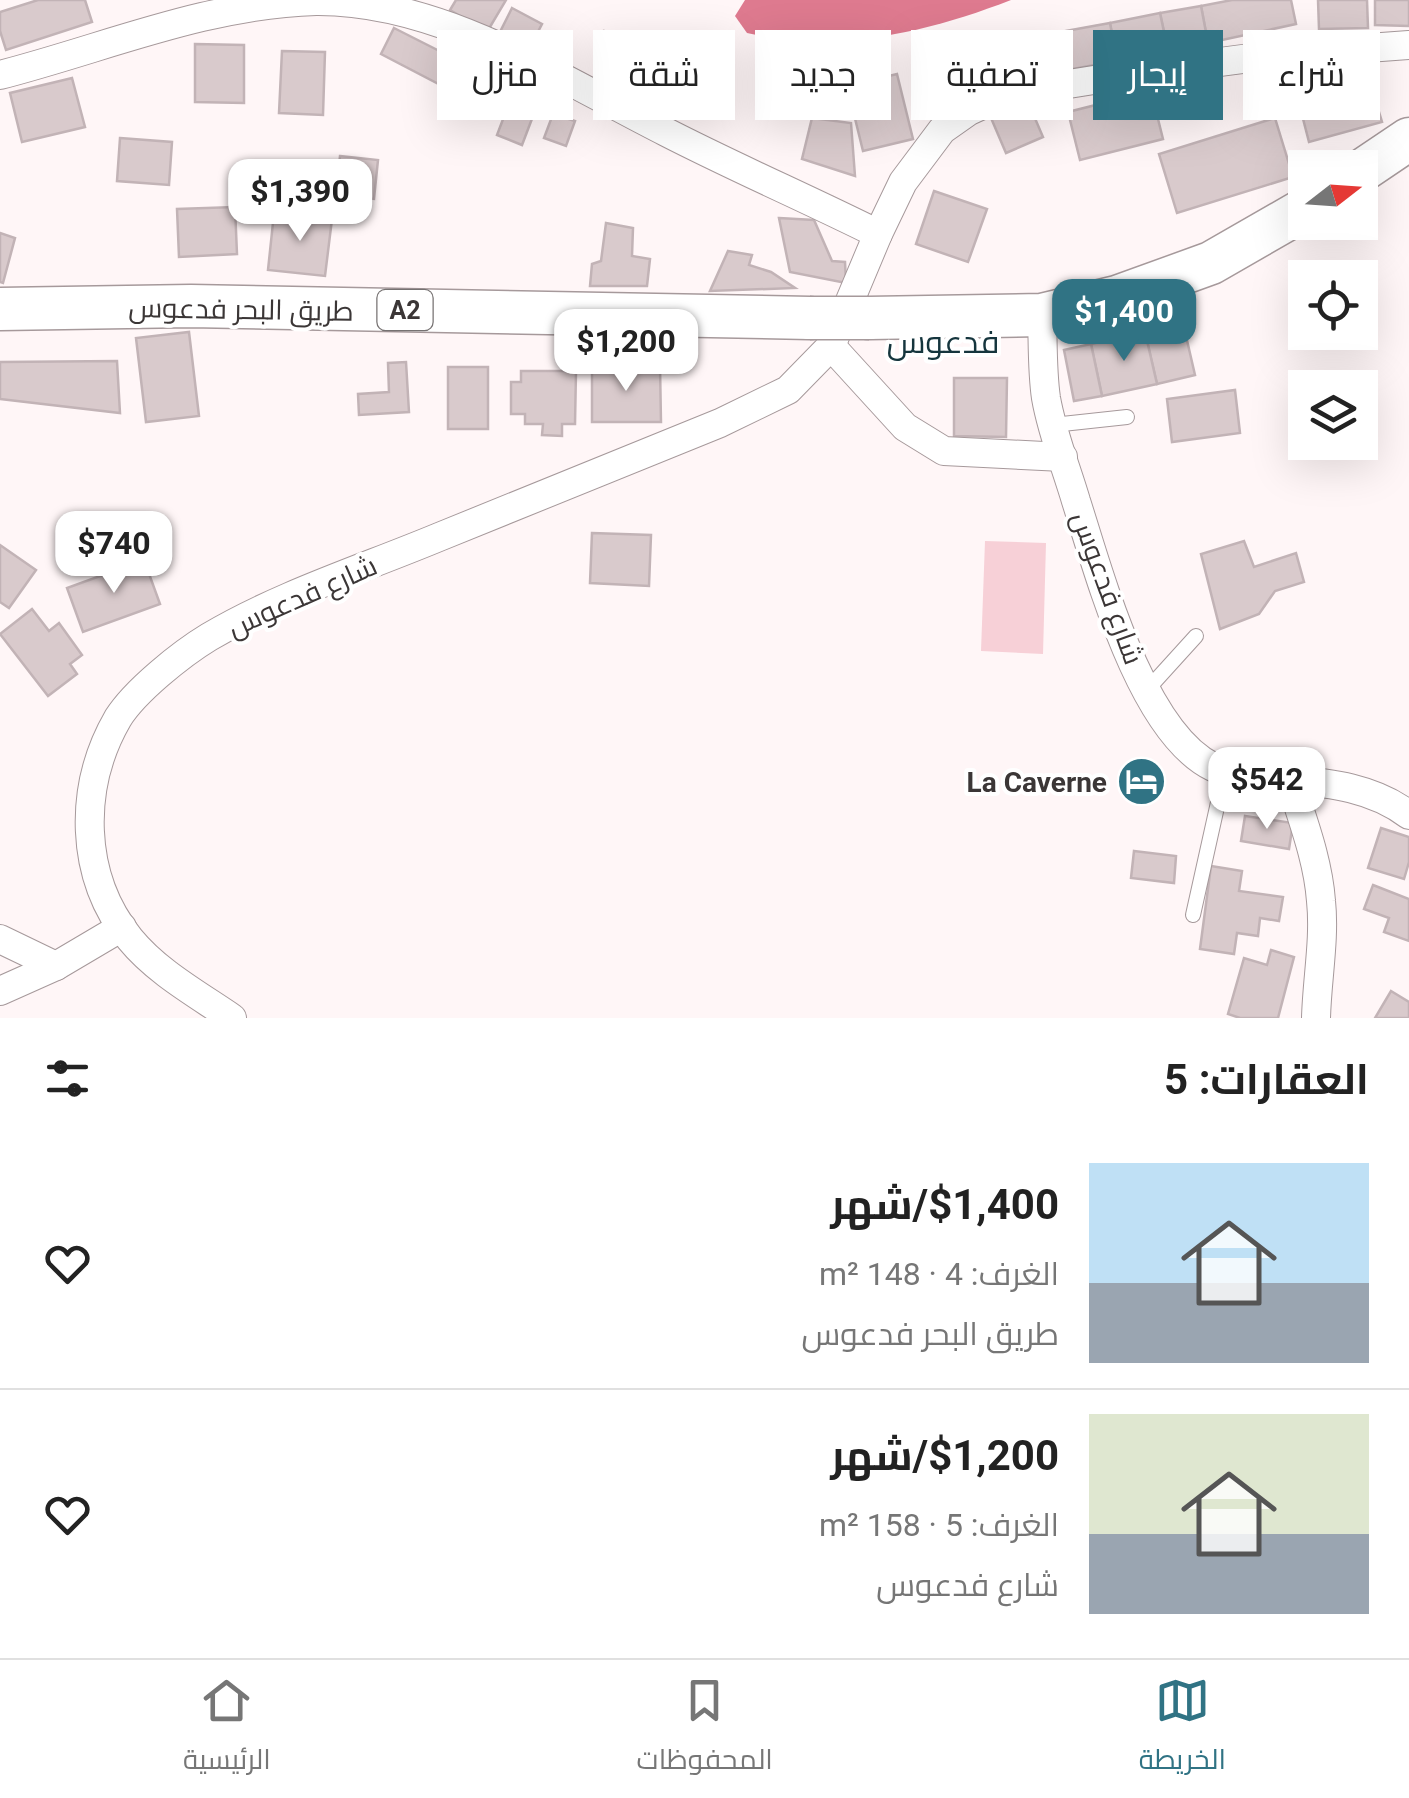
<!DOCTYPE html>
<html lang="ar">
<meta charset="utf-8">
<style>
body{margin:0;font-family:Roboto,Cairo,sans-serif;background:#f6f6f6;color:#222;direction:rtl;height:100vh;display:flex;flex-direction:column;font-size:38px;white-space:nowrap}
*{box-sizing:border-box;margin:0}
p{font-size:32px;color:#767676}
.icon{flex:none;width:55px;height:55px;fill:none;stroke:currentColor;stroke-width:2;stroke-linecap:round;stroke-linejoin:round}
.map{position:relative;height:1018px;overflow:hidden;direction:ltr}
.panel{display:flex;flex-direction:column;background:#fff;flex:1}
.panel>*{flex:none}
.banner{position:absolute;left:30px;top:30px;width:1350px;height:90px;direction:rtl;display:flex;gap:20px}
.needle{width:65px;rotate:73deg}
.fabs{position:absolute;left:1288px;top:150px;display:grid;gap:20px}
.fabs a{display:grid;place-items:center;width:90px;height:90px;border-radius:0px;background:#fff;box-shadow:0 10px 40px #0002;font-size:50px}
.price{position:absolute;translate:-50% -85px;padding:0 22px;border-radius:20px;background:#fff;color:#222;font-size:32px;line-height:65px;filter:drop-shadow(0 2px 5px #0008)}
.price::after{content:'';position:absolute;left:50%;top:60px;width:30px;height:22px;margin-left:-15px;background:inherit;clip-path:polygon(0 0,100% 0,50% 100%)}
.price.selected{background:#307384;color:#fff}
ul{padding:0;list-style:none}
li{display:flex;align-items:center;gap:30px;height:250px;padding:0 40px}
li+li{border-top:2px solid #e0e0e0}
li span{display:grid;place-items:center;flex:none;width:280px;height:200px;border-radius:0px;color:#555}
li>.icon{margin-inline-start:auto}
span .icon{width:120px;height:120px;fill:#fffc;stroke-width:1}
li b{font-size:42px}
h2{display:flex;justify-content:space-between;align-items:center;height:120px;padding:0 40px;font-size:42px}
.pill{padding:0 35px;border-radius:0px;background:#fff;box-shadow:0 10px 40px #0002;font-size:35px;line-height:90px}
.pill.selected{background:#307384;color:#fff}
.tabs{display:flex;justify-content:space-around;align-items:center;height:140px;border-top:2px solid #e0e0e0;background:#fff;font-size:28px;color:#767676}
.tabs a{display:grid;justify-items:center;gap:5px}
.tabs .selected{color:#307384}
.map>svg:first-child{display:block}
</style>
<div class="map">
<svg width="1409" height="1018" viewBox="0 0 1409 1018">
<rect width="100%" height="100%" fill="#fff6f7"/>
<path fill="#f7d0d7" d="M985,541L1046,543L1043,654L981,651Z"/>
<path fill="#de7a8f" d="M745,0H1011C926,33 838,53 747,33L735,16Z"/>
<g fill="#d9cacc" stroke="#c2b3b6" stroke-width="2.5">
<path d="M38,0H85L92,22L6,50L0,31V12Z"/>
<path d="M456,0H506L487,32L450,10Z"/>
<path d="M1232,0H1291L1296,24L1208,43L1201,6Z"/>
<path d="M1318,0H1367L1368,28L1319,29Z"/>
<path d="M1375,0H1409V26L1375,25Z"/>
<path d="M1201,6L1208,43L1168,51L1160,13Z"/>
<path d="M512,8L542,24L527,53L497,38Z"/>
<path d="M1160,13L1168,51L1117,61L1110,23Z"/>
<path d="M1110,23L1117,61L1012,80L1005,42Z"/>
<path d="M394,28L467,65L454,92L381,54Z"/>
<path d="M604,31L648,39L639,91L595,83Z"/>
<path d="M671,37L717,44L709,100L664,93Z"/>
<path d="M195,44L244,45V103L195,102Z"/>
<path d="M282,51L325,52L323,115L279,113Z"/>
<path d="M1350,70L1357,96L1373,92L1382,122L1309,142L1300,107L1317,102L1311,81Z"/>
<path d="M897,74L913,139L863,151L847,86Z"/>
<path d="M72,78L85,127L22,142L10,93Z"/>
<path d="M1151,91L1163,139L1080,160L1068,112Z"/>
<path d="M513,93L538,103L522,145L497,135Z"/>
<path d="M1028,102L1043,137L1006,153L991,118Z"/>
<path d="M553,114L575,121L566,146L544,138Z"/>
<path d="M812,118L851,123L855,176L802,159Z"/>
<path d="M1275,118L1293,177L1177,213L1159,154Z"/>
<path d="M120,138L172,142L169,185L117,181Z"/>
<path d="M340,156L378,160L374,199L336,195Z"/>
<path d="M934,191L987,209L968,262L916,244Z"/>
<path d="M235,207L237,254L179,257L177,209Z"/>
<path d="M274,213L332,219L325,276L268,270Z"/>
<path d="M779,218L814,220L832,261L845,262L846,283L790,272Z"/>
<path d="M606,223L633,228L632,256L650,259L647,286H590L592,264L601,261Z"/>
<path d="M0,233L15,238L3,283L0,282Z"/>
<path d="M728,251L752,255L749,265L771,272L795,288L710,291Z"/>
<path d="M1183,323L1195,375L1157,384L1145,332Z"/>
<path d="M189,332L199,416L146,422L136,338Z"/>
<path d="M1145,332L1157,384L1102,396L1091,344Z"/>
<path d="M1091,344L1102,396L1074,401L1064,350Z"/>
<path d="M117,361L120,413L0,399V362Z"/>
<path d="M406,362L409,412L359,415L358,394L389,392L388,363Z"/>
<path d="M592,366H660L661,422H592Z"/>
<rect x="448" y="367" width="40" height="62"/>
<path d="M521,371H576L575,424H562V436L542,435L543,424H525V414H511V382H521Z"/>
<path d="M954,378H1007L1006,437L954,436Z"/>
<path d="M1235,390L1240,433L1172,442L1167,399Z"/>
<path d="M592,533L651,535L649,586L590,583Z"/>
<path d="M1244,541L1254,567L1296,553L1304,582L1275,591L1259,614L1220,629L1201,554Z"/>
<path d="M0,545L36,570L9,608L0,602Z"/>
<path d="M144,560L160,604L83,632L67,588Z"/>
<path d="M32,609L49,631L59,623L82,655L70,664L77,674L48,696L0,634Z"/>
<path d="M1245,816L1293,823L1289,849L1241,841Z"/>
<path d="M1381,828L1409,837V862L1404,879L1368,868Z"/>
<path d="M1134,851L1176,856L1174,883L1131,878Z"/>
<path d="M1211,866L1242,871L1239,891L1283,897L1279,921L1260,918L1258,936L1237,933L1234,954L1200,949Z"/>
<path d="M1373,885L1409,899V941L1384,932L1389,918L1364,909Z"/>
<path d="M1271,950L1294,957L1278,1018H1240L1228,1014L1244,958L1267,965Z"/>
<path d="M1391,991L1409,1002V1018H1375Z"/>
</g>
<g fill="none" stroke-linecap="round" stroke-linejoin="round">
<defs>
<g id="lane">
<path d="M1053,425L1127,417"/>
<path d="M1147,690L1196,636"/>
<path d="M1193,915L1225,771"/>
</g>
<g id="street">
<path d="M0,75C105,48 206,4 316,1C440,0 559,78 666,132C736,168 808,199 878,234"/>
<path d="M1042,315C1043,342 1042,371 1046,398C1052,433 1066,467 1076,501C1099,573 1141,732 1213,767C1237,779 1261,777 1287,779C1330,783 1374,788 1409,815"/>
<path d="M831,346L905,427L944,451L1063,457"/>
<path d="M1290,780C1302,819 1318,859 1321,901C1325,939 1317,979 1316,1018"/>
<path d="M0,939L56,966"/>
<path d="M0,991L56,966L122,927"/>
<path d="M232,1018C197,994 157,972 130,939C79,876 78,787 118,718C135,691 181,654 209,637C280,595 362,569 439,537C532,499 626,461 720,423L788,390L831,346L878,234L903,182L942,130L969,111L1006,94L1144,72L1273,55L1409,45"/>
</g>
<g id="primary">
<path d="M1360,172L1409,139"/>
<path d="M0,309L191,306L810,318"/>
<path d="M869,318L1042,315L1117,297L1211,263L1305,209"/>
</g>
</defs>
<use href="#lane" stroke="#a6999b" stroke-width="16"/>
<use href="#street" stroke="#a6999b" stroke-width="30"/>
<use href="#primary" stroke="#a6999b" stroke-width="45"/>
<use href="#lane" stroke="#fff" stroke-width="14"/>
<use href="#street" stroke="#fff" stroke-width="28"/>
<use href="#primary" stroke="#fff" stroke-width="42"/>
<defs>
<path id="primary-bridge" d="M810,318H869"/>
</defs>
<use href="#primary-bridge" stroke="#a6999b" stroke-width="45" stroke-linecap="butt"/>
<use href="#primary-bridge" stroke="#fff" stroke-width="42"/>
</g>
<defs>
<symbol id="hotel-disc" viewBox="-11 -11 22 22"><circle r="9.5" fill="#307384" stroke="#fff"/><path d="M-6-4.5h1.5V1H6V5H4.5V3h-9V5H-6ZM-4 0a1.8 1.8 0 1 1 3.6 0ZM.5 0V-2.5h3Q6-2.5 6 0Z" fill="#fff"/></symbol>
</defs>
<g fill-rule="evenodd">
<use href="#hotel-disc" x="1114" y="754" width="55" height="55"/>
</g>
<g text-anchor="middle" stroke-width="8" stroke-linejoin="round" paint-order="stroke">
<rect fill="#fff" stroke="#767272" stroke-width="2.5" x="377.5" y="290" width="55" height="40" rx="8"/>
<g font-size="25" font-weight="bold" fill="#3b3636">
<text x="405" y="319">A2</text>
</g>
<g font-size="28" fill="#3b3636" stroke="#fff">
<text transform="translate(241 309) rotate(1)" y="10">طريق البحر فدعوس</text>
<text transform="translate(1108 588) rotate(70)" y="10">شارع فدعوس</text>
<text transform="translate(302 596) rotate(-24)" y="10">شارع فدعوس</text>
</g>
<g font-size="28" font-weight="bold" fill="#3b3636" stroke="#fff" text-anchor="end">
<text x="1107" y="792">La Caverne</text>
</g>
<g font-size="32" fill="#15353d" stroke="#fff">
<text x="943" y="353">فدعوس</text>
</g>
</g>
</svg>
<div class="fabs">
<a><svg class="needle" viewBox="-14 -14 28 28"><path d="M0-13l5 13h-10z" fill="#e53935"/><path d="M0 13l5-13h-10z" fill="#767676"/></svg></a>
<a><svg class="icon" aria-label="locate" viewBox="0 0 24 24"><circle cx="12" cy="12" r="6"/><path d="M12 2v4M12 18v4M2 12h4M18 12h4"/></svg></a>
<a><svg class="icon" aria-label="layers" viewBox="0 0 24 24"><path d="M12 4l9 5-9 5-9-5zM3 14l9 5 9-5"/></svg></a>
</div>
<b class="price" style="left:300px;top:244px">$1,390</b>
<b class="price selected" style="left:1124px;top:364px">$1,400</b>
<b class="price" style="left:626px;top:394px">$1,200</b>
<b class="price" style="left:114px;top:596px">$740</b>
<b class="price" style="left:1267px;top:832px">$542</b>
<div class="banner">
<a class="pill">شراء</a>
<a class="pill selected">إيجار</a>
<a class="pill">تصفية</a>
<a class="pill">جديد</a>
<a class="pill">شقة</a>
<a class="pill">منزل</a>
</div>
</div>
<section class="panel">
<h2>العقارات: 5<svg class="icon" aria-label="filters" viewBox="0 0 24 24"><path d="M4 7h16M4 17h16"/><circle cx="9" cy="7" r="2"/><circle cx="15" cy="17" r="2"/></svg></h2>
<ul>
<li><span style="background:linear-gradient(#bfe0f5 60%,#9aa5b1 0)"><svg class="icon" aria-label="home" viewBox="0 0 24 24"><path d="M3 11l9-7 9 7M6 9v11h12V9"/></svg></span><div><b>$1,400/شهر</b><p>الغرف: 4 · 148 m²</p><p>طريق البحر فدعوس</p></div><svg class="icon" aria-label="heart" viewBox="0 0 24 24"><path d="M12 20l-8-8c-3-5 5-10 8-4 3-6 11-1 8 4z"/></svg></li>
<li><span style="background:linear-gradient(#dfe7d0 60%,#9aa5b1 0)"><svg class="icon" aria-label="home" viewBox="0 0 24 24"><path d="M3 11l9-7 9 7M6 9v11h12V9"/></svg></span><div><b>$1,200/شهر</b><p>الغرف: 5 · 158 m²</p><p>شارع فدعوس</p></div><svg class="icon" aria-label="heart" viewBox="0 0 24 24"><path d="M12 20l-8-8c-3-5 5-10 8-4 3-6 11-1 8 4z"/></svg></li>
</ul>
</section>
<nav class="tabs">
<a class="selected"><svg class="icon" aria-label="map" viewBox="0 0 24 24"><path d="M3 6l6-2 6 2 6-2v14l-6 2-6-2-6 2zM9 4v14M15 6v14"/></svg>الخريطة</a>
<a><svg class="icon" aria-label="saved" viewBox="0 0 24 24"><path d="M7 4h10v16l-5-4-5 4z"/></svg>المحفوظات</a>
<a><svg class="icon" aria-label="home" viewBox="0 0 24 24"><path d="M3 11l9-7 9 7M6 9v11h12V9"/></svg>الرئيسية</a>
</nav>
